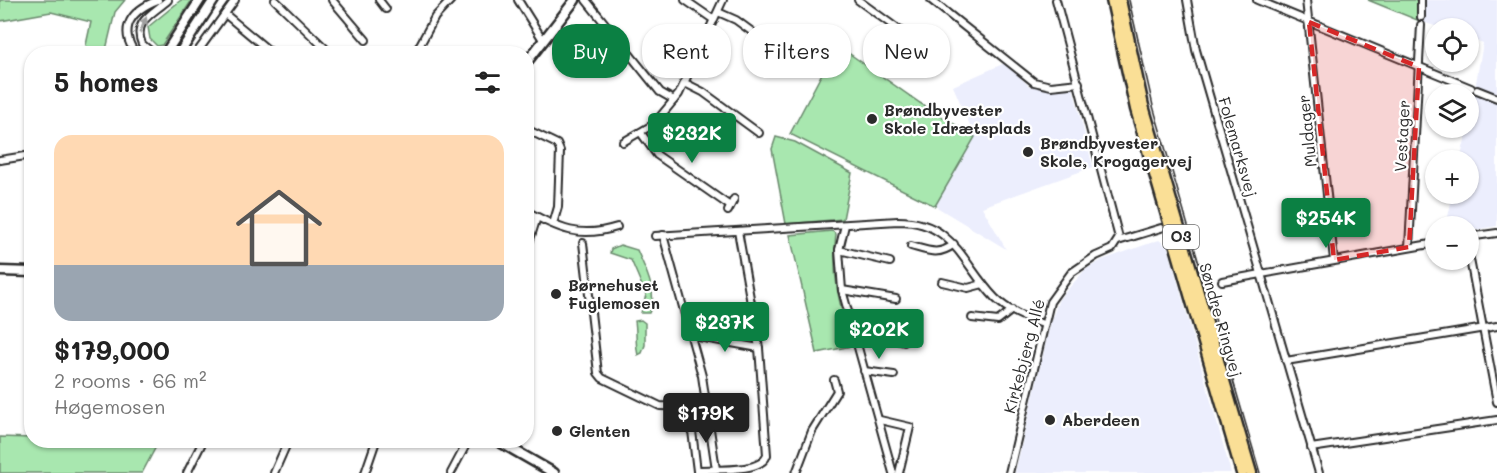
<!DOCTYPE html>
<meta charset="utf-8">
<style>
body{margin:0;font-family:Mali,sans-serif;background:#f6f6f6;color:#222;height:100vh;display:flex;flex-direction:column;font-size:22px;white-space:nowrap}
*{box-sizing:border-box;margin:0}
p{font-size:20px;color:#767676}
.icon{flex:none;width:33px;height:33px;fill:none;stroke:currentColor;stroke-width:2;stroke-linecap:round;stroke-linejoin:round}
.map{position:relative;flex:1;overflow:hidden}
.panel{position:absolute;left:24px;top:46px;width:510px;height:402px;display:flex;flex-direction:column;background:#fff;border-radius:24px;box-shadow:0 2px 4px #0004}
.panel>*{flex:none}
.banner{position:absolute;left:552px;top:24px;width:570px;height:54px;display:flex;gap:12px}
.controls{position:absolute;left:1425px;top:18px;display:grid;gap:12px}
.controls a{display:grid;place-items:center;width:54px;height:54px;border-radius:50%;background:#fff;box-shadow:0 2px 4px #0004;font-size:30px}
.price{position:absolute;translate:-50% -51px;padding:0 14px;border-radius:6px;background:#0b8043;color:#fff;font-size:20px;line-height:39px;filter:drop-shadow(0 2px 3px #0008)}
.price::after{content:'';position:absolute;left:50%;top:36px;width:18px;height:14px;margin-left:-9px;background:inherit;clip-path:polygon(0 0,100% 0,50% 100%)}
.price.active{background:#222;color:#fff}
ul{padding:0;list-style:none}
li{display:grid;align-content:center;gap:12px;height:318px;padding:0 30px}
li+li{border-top:2px solid #e0e0e0}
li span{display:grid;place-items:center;height:186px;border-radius:18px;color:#555}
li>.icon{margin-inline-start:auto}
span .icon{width:108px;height:108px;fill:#fffc;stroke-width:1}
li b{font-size:26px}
h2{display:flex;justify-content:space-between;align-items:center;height:72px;padding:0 30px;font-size:26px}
.chip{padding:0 21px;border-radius:24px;background:#fff;box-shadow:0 2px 4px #0004;font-size:21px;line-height:54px}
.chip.active{background:#0b8043;color:#fff}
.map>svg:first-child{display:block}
</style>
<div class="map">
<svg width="1497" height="473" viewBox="0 0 1497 473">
<rect width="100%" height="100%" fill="#fff"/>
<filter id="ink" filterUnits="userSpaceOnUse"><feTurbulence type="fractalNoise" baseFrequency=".0167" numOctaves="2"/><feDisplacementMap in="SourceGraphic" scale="12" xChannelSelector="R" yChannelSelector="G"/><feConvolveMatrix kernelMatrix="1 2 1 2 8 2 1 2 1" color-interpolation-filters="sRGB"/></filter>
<g filter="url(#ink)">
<g fill="#eceefd">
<path d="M1417,0H1497V226L1469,231L1468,226H1446L1453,194H1468V160H1460L1468,128L1483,43L1469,38L1468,28H1441L1417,20Z"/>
<path d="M1005,63L1029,86L1059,90L1073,88L1093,167L982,207L1006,249L935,206L975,137L953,86Z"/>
<path d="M1159,240L1168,247L1231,473H1015L1051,321L1059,299L1085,270L1102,260Z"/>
</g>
<g fill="#a8e7af" stroke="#6a896d" stroke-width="1.5">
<path d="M0,0H125L115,12L105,54H90L86,45L91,22L51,12L0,21Z"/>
<path d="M181,0H192L162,45L157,46L150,39L148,27Z"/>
<path d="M1368,0H1417V20Z"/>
<path d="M837,45L920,103L975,137L935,206L790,134Z"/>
<path d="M776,137L795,142L852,173L843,219L786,224L772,149Z"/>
<path d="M832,231L836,234C831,275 840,308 852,346L817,353L790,235Z"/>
<path d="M620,245L637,250C645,269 659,293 649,313H641L646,295L631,260L610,253L611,249Z"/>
<path d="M641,320L645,323V345L642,353L638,355C635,343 637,333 635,321Z"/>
<path d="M0,437L31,438L32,441H159L142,473H0Z"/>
</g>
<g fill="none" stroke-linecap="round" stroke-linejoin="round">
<defs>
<g id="minor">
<path d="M275,0L331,54"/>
<path d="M332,0L366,40"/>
<path d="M379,0L386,9"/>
<path d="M518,0L543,40"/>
<path d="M586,0L660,92L674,100"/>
<path d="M685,0L714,20"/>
<path d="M858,0L921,46"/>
<path d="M931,0L1034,82L1051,86L1079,83"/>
<path d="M1187,0L1196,50L1319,473"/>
<path d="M1257,0L1471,88"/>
<path d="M1306,0L1334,260"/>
<path d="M718,12L736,20L792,61"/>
<path d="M225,14L273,54"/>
<path d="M1421,17V0"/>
<path d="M136,54C117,28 132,10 158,0"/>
<path d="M154,54L142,44C132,21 154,13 168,0"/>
<path d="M202,54L198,51L235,0"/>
<path d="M415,54L435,17L451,0"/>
<path d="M685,83L703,92L759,133"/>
<path d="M1477,90L1497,98"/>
<path d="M526,129L557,144L560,151L558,207L553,224"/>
<path d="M641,133L657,155L730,206"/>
<path d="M623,142L654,124L679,94L723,0"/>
<path d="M0,160L32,155"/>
<path d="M526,211C560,229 579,239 617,227"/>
<path d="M728,211L734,199"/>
<path d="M845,225L839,250L842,290L893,473"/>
<path d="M663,235L702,376L716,469"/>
<path d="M655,236L898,221C954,221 962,264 995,298C1008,311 1026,318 1043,324"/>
<path d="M1468,237L1497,233"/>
<path d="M1118,241L1161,228"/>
<path d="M583,243L598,373L602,378L660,406L689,407L697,471"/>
<path d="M911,246C929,251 939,256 954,244"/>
<path d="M1409,247L1421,25"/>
<path d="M1468,249L1497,402"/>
<path d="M839,250L890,262"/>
<path d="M526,252L537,217"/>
<path d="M1222,281L1436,243"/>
<path d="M942,282L968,288L983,284"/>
<path d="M842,290L896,299"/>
<path d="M972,318L998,321L1012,310"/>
<path d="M852,332L861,331L904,342"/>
<path d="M693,336L759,348"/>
<path d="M1286,361L1497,326"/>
<path d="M864,371L894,375"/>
<path d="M880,420L910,427L899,473"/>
<path d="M1311,448L1497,420"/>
<path d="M697,470C715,469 762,473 767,455L759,348L738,231"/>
<path d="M187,473L203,441"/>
<path d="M274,473L288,441"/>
<path d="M365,473L376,441"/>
<path d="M451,473L468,441"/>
<path d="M796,473L812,431L837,391L834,380"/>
<path d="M1009,473L1050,302L1071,273L1096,256L1112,249L1119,238L1056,0"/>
</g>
<g id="tertiary">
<path d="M165,54L200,0"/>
<path d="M179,54L214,0"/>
<path d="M526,63L575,0"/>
<path d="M0,271L32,272"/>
<path d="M498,441L554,473"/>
</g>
<g id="primary">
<path d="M1112,0L1136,109L1242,473"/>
<path d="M1120,0L1143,106L1251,473"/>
</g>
</defs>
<use href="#minor" stroke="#2b2b2b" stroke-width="10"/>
<use href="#tertiary" stroke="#2b2b2b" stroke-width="13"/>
<use href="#primary" stroke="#2b2b2b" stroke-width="15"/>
<use href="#minor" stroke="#fff" stroke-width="6"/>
<use href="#tertiary" stroke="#fff" stroke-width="8"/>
<use href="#primary" stroke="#fadf96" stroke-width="10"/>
<path stroke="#2b2b2b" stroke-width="1.5" d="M1129,0L1153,106L1260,473"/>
</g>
<defs><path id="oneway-solid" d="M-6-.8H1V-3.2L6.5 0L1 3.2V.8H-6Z" transform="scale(1.5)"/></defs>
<use fill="#a0a0a0" href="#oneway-solid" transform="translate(143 25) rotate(-67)"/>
</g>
<path fill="#d62828" fill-opacity="0.2" stroke="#d62828" stroke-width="4.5" stroke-dasharray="12 8" stroke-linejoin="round" d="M1309,22L1419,67L1409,247L1334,260Z"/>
<g fill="#2b2b2b" stroke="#fff" stroke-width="2">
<circle cx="872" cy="119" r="6"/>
<circle cx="1028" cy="152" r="6"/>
<circle cx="556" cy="294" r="6"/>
<circle cx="1050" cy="420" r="6"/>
<circle cx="557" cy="431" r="6"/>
</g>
<g text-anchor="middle" stroke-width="4.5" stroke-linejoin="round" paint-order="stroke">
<rect fill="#fff" stroke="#6b6b6b" stroke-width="1.5" x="1163" y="225" width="36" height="24" rx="4.5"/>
<g font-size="15" font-weight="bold" fill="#2b2b2b">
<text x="1181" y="242">O3</text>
</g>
<g font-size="16" font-weight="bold" fill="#2b2b2b" stroke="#fff" text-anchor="start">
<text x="884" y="116">Brøndbyvester<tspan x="884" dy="18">Skole Idrætsplads</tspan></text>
<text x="1040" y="149">Brøndbyvester<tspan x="1040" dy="18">Skole, Krogagervej</tspan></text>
<text x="568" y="291">Børnehuset<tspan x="568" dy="18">Fuglemosen</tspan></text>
<text x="1062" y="426">Aberdeen</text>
<text x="569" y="437">Glenten</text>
</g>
<g font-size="16" fill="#2b2b2b" stroke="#fff">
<text transform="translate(1307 131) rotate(-96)" y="6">Muldager</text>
<text transform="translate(1402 136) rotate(-87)" y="6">Vestager</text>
<text transform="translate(1238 147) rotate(74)" y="6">Folemarksvej</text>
<text transform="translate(1221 320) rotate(74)" y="6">Søndre Ringvej</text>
<text transform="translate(1024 356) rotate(-75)" y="6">Kirkebjerg Allé</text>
</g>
</g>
</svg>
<div class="controls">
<a><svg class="icon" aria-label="locate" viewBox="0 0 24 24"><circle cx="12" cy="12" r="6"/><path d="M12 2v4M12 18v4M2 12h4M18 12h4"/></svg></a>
<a><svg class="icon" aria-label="layers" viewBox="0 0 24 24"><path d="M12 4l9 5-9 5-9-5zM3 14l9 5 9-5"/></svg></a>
<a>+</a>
<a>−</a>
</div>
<b class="price" style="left:692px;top:164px">$232K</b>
<b class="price" style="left:1326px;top:249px">$254K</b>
<b class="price" style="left:725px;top:353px">$237K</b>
<b class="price" style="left:879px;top:360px">$202K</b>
<b class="price active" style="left:706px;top:444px">$179K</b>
<div class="banner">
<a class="chip active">Buy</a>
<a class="chip">Rent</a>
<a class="chip">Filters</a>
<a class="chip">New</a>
</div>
<section class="panel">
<h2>5 homes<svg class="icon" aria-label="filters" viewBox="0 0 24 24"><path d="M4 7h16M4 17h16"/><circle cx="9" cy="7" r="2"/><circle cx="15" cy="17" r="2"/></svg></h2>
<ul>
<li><span style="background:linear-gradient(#ffd9b3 70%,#9aa5b1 0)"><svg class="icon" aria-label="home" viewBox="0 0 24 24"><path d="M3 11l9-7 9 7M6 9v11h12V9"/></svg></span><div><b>$179,000</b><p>2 rooms · 66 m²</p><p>Høgemosen</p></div></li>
</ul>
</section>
</div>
